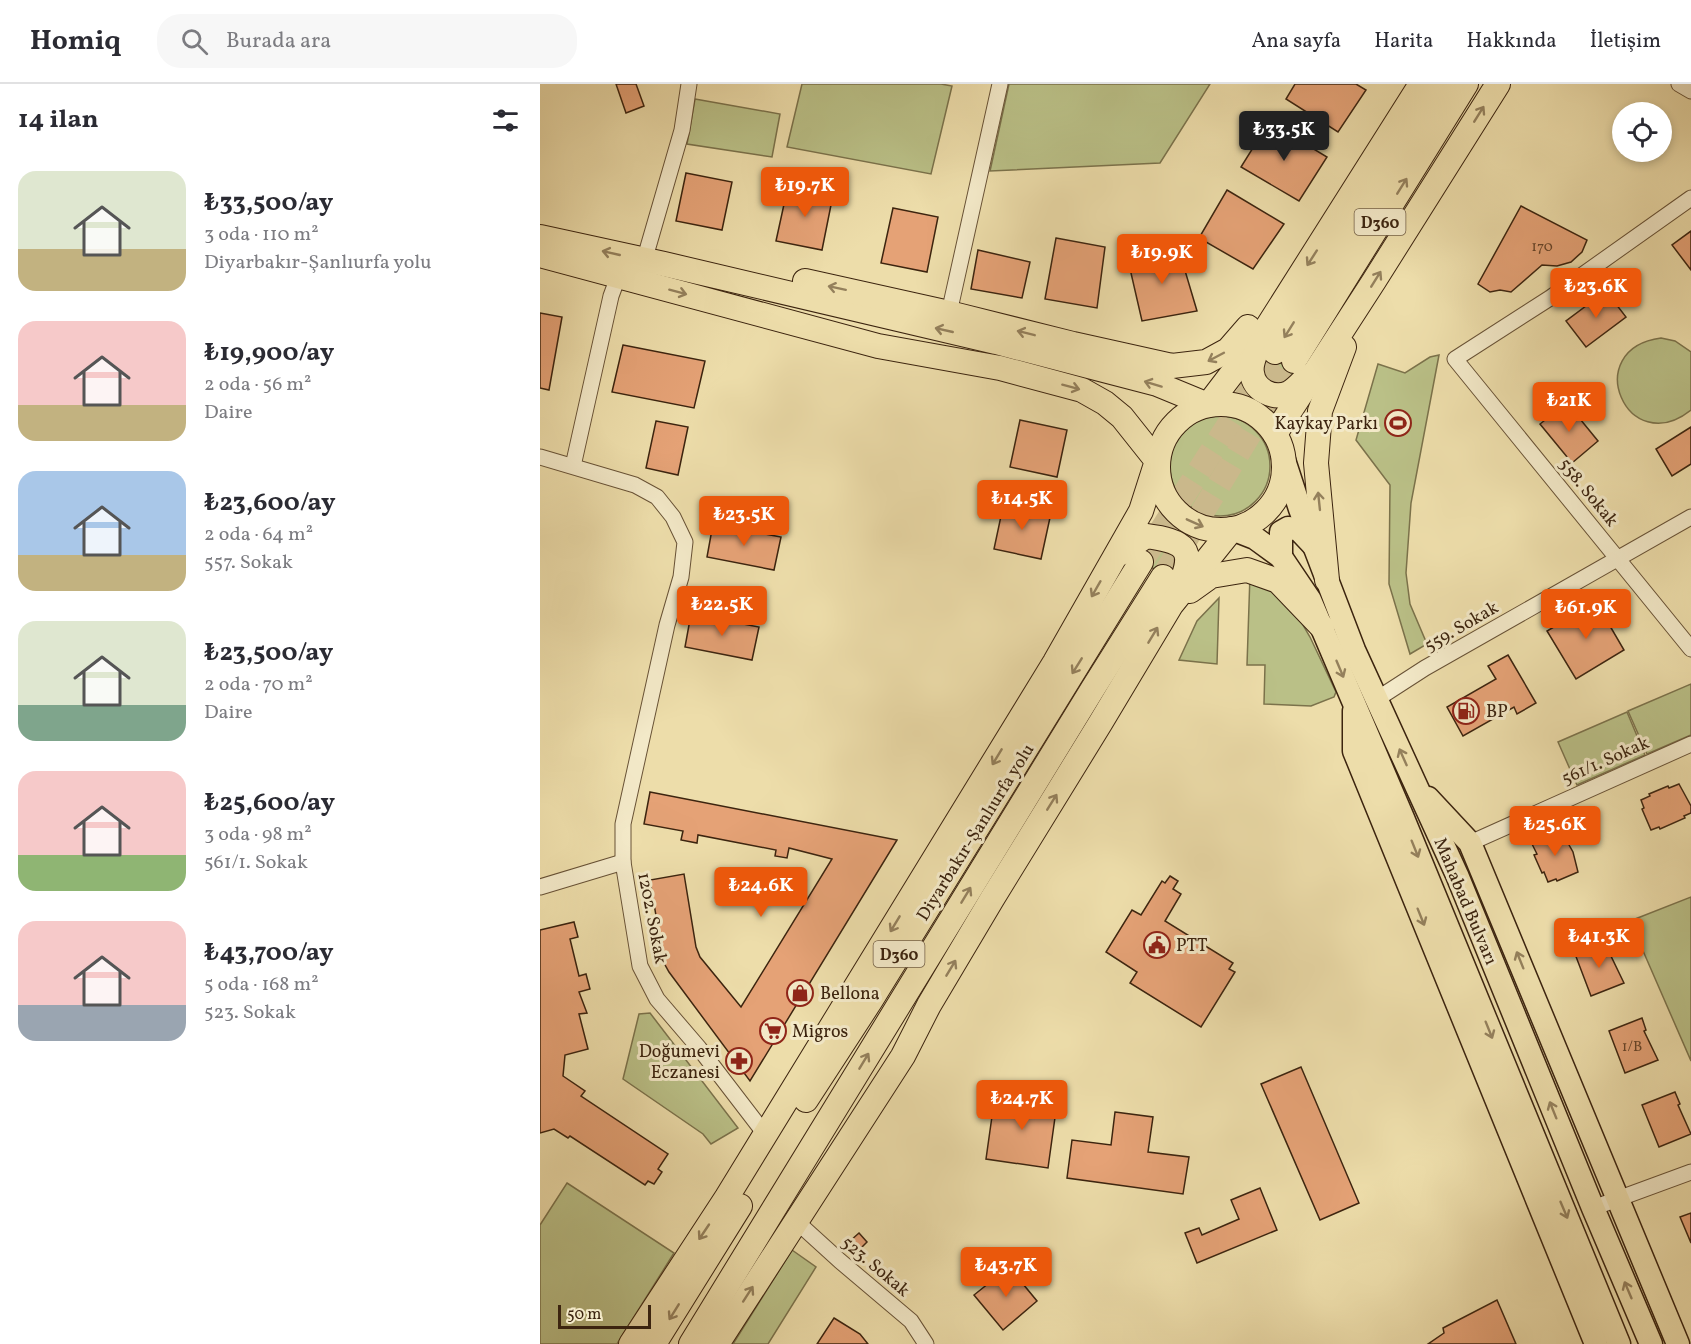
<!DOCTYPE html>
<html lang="tr">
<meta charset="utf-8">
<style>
body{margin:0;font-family:Vollkorn,serif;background:#f7f7f7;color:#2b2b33;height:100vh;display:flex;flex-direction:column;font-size:22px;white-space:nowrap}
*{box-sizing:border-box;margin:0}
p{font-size:20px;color:#7c7c81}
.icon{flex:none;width:33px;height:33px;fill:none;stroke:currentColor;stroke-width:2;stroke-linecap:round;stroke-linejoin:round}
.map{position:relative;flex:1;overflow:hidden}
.drawer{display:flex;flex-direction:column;background:#fff;width:540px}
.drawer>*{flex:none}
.tools{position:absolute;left:1072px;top:18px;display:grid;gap:12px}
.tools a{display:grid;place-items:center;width:60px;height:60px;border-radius:50%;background:#fff;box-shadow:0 3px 9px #0003;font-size:30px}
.scale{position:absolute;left:18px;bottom:15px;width:93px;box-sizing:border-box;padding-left:6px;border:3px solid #3c240f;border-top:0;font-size:16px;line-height:21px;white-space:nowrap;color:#3c240f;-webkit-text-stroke:4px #f3e9c8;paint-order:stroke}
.price{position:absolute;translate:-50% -51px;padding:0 14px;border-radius:6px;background:#ea580c;color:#fff;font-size:20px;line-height:39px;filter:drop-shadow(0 2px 3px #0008)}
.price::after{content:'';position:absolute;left:50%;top:36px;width:18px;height:14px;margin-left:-9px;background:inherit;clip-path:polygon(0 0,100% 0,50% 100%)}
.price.active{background:#222;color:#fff}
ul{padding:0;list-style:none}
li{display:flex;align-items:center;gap:18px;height:150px;padding:0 18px}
li span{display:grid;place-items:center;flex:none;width:168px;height:120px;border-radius:18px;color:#555}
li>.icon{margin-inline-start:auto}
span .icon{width:72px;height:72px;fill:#fffc;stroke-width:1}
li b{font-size:26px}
h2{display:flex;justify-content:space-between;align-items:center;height:72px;padding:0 18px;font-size:26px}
header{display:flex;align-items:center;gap:36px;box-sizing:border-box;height:84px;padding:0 30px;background:#fff;border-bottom:2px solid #e1e1e2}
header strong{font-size:28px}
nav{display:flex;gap:33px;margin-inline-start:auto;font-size:21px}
.search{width:420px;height:54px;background:#f7f7f7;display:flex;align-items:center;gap:15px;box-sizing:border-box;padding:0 21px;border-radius:24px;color:#7c7c81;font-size:22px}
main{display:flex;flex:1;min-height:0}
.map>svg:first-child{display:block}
</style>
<header>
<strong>Homiq</strong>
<div class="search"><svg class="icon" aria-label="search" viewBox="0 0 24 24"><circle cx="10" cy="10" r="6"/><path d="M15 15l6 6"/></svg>Burada ara</div>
<nav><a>Ana sayfa</a><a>Harita</a><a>Hakkında</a><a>İletişim</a></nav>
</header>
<main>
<section class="drawer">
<h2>14 ilan<svg class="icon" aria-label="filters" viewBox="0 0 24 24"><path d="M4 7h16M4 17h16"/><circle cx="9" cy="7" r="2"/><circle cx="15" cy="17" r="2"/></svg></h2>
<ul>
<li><span style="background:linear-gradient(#dfe7d0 65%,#c2b280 0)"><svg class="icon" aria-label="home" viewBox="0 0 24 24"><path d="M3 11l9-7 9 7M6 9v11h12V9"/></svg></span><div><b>₺33,500/ay</b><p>3 oda · 110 m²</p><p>Diyarbakır-Şanlıurfa yolu</p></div></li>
<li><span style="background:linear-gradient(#f6c9c9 70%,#c2b280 0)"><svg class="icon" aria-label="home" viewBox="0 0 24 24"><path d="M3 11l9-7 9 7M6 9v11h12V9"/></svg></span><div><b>₺19,900/ay</b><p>2 oda · 56 m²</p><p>Daire</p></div></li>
<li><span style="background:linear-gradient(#a9c7e8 70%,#c2b280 0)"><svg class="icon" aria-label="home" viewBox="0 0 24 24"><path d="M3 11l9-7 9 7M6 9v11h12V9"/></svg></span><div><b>₺23,600/ay</b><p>2 oda · 64 m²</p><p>557. Sokak</p></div></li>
<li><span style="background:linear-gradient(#dfe7d0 70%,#7fa58c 0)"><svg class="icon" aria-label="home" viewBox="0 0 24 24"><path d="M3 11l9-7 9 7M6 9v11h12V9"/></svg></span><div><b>₺23,500/ay</b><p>2 oda · 70 m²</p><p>Daire</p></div></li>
<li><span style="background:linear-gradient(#f6c9c9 70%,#8fb573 0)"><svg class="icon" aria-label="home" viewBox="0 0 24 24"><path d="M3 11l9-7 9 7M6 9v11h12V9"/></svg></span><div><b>₺25,600/ay</b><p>3 oda · 98 m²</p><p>561/1. Sokak</p></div></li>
<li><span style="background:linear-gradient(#f6c9c9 70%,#9aa5b1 0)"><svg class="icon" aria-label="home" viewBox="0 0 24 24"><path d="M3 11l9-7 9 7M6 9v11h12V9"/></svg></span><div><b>₺43,700/ay</b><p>5 oda · 168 m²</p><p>523. Sokak</p></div></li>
</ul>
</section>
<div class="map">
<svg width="1151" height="1260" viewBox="0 0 1151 1260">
<rect width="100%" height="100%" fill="#edddaa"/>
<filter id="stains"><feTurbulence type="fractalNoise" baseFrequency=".00333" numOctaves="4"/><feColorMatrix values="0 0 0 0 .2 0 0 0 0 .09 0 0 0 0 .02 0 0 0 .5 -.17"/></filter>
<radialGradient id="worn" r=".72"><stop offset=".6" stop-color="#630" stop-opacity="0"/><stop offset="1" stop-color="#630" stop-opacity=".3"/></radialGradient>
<g fill="#bac087" stroke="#7b724b" stroke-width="1.5">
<path d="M262,0H401L412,2L391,90L247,63Z"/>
<path d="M469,0H670L620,79L450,87Z"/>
<path d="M155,15L240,30L232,73L147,60Z"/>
<path d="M1121,254L1135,257L1151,268V326C1087,377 1039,265 1121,254Z"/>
<path d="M723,268L762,292L736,304L723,294Z"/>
<path d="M899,271L871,419L866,489L870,520L887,560L870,570L849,500L850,401L816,356L838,280L865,289L890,273Z"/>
<circle cx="680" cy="382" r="50"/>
<path d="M612,459L634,469L639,479L635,496L601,478L602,465Z"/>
<path d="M710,491L748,515L770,553L796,608L794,613L771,622L724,620L725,581H707Z"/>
<path d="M679,514L677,580L639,576L657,537Z"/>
<path d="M1151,600V651L1107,670L1088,627Z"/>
<path d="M1087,628L1105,671L1037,701L1018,658Z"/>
<path d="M1151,813V977L1090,837Z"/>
<path d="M110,929L198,1044L171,1060L163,1050L83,995L99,930Z"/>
<path d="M27,1099L134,1169L77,1260H0V1141Z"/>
<path d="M252,1166L276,1183L228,1260H193Z"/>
</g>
<g fill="#e5a276" stroke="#3c240f" stroke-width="1.5">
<path d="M76,0H96L104,22L86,29Z"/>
<path d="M755,0H816L826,6L798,48L746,15Z"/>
<path d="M729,38L787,73L759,117L701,83Z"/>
<path d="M146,89L192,98L182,146L136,137Z"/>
<path d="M248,102L293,111L282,166L236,157Z"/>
<path d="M687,106L744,140L713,185L659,154Z"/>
<path d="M981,122L1047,156L1042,168L1031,178L1017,182L1002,181L971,208L960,206L950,208L938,200Z"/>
<path d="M353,124L398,133L387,188L341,179Z"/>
<path d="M1151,147V186L1132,161Z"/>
<path d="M516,154L565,163L557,224L505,215Z"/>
<path d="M638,163L657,227L602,237L588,176Z"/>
<path d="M438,166L490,178L482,214L431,205Z"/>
<path d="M1066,207L1086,233L1046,263L1026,237Z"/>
<path d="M0,229L22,233L9,306L0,304Z"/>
<path d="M83,261L165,277L154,324L72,308Z"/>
<path d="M1027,319L1058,357L1032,379L1000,340Z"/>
<path d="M480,336L527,346L517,393L470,383Z"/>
<path d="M116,337L148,343L138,391L106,384Z"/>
<path d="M1151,343V380L1132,392L1116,365Z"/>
<path d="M464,418L511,429L501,475L454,465Z"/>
<path d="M173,440L241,453L234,486L167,473Z"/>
<path d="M1056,518L1084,566L1036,595L1007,547Z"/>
<path d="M151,530L219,543L212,576L145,563Z"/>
<path d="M968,571L996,619L977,630L974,623L923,652L907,623L956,595L948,582Z"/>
<path d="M1139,700L1151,722V729L1144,732L1145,734L1120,745L1119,743L1111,746L1102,725L1104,724L1101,716L1110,712L1109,710L1128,702L1129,704Z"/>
<path d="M110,708L357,756L210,997L129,888L124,879L110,796L144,790L156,863L160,873L201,923L292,775L249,764L247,774L235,772L236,766L158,751L157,759L141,756L143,747L104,740Z"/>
<path d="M1020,745L1033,768L1038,788L1017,797L1016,795L1008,798L1004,788L1002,789L994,771L997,770L992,760L1002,756L1001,753Z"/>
<path d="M630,792L638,797L633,805L641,810L625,837L693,879L689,885L695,888L661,943L590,899L597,888L566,868L592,826L601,831L622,797L625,799Z"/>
<path d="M34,838L38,853L30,855L39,892L46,890L50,905L39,908L47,929L39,930L48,965L25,971L23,992L45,1007L41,1012L128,1070L118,1085L122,1088L114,1100L108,1097L105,1101L30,1052L28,1054L14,1045L0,1049V846Z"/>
<path d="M1068,857L1072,869L1070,870L1084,899L1051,912L1035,870Z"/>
<path d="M1102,934L1106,946L1104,947L1118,976L1085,989L1069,947Z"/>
<path d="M761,983L819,1119L780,1136L721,1000Z"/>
<path d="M1135,1008L1140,1020L1138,1021L1151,1050L1119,1063L1102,1021Z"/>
<path d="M455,1011L517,1019L508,1084L446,1075Z"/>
<path d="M575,1028L613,1033L608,1068L649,1073L643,1110L527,1094L532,1056L571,1061Z"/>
<path d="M720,1104L737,1146L657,1179L645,1149L659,1144L662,1151L699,1135L691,1116Z"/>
<path d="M1151,1129V1159L1140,1133Z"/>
<path d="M319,1149L327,1158L319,1166L310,1157Z"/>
<path d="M469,1183L497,1217L463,1246L434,1211Z"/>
<path d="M957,1216L976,1260H888L904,1249L903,1244Z"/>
<path d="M294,1234L320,1250L328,1260H277Z"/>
</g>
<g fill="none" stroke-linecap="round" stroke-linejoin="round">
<g stroke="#cab88b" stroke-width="24" stroke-dasharray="24 12" stroke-linecap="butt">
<path d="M601,478L735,268"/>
<path d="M623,493L754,277"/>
</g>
<defs>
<g id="minor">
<path d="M1139,0L1151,7"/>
<path d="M1151,114L1010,214L915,275L1151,565"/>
<path d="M104,177L142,46L149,0"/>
<path d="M409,229L460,0"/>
<path d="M0,373L95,401L117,413L133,433L145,458L141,493L127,541L83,740V778"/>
<path d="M33,382L71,212L78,193"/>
<path d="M837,615L885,584L1151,433"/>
<path d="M930,759L1151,660"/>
<path d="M0,803L83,778L100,882L117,915L159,964L225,1050"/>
<path d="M1053,1124L1151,1088"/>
<path d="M256,1137L300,1177L371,1237L386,1260"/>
</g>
<g id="primary">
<path d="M743,373L760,425L814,566L917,791L1053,1124L1111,1260"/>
<path d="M692,445L715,454L741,473L770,516L863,734L1079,1260"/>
<path d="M741,473V448L748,444L758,445L774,462"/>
<path d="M814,627V667L1056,1260"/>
<path d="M888,714L930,759L1138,1260"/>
</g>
<g id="trunk">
<path d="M0,153L124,180L456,258L617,300L668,321L726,245L881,0"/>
<path d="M0,171L338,262L460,284L542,306L565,319L582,333L617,377L601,427L515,578L187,1113L91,1260"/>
<path d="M265,197L409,229L533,260L632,282L666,278L688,266L708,243"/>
<path d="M719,261C716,269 710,279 712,289C714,306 733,316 749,309C756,305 762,298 767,293"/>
<path d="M735,268L901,0"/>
<path d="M754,277L926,0"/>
<circle cx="681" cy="383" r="63"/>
<path d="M735,350L834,197L958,0"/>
<path d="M581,469L606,452C644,457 657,464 639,503"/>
<path d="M787,496L776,379L780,327L804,263"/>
<path d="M650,507L671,492L707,486L738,497L782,543"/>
<path d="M266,1016L331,916L601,478"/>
<path d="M114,1260L200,1122"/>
<path d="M151,1260L552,606L623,493"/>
<path d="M177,1260L363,972L389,921L452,815L561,638L631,521L692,445"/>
</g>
</defs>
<use href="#minor" stroke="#685236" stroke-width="17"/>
<use href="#primary" stroke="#3c240f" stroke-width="25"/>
<use href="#trunk" stroke="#3c240f" stroke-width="26"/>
<use href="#minor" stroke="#f3e9c8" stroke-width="15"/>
<use href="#primary" stroke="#edddaa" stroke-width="22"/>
<use href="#trunk" stroke="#edddaa" stroke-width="24"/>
</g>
<defs><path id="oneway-shaft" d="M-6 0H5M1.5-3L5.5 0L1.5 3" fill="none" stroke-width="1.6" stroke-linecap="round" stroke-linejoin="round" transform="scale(1.5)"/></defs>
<g stroke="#94805c">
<use href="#oneway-shaft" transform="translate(939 30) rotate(-58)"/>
<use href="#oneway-shaft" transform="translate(862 102) rotate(-58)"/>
<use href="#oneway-shaft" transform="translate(71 169) rotate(-167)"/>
<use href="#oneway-shaft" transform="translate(772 174) rotate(123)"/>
<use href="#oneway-shaft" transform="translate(836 195) rotate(-58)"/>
<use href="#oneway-shaft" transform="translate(297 204) rotate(-168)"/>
<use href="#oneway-shaft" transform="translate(138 208) rotate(15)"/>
<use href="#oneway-shaft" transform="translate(404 246) rotate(-167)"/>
<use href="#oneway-shaft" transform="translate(749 246) rotate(122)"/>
<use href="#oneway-shaft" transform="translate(486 249) rotate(-166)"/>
<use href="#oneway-shaft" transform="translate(676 273) rotate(152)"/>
<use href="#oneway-shaft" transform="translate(613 300) rotate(-163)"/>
<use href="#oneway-shaft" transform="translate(531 303) rotate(15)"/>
<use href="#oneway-shaft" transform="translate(779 417) rotate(-96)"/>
<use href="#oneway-shaft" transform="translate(655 439) rotate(24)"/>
<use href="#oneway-shaft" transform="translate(556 505) rotate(120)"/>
<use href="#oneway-shaft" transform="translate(613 551) rotate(-59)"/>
<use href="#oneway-shaft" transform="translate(537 582) rotate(122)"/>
<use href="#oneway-shaft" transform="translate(800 585) rotate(67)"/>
<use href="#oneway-shaft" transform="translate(457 673) rotate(121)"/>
<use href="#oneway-shaft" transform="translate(863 673) rotate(-114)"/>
<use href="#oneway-shaft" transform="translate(512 718) rotate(-58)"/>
<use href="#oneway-shaft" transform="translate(875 765) rotate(68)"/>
<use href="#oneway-shaft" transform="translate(426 811) rotate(-59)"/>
<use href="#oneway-shaft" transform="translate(881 833) rotate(68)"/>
<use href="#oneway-shaft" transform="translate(355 840) rotate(121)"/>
<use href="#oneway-shaft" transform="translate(980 876) rotate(-112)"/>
<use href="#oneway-shaft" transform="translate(411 884) rotate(-59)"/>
<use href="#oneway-shaft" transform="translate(949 946) rotate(68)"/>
<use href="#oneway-shaft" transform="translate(324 977) rotate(-59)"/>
<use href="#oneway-shaft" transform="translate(1013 1026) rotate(-112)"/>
<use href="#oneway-shaft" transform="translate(1024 1126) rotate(67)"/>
<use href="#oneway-shaft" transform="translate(164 1148) rotate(124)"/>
<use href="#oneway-shaft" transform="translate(1088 1206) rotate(-113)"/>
<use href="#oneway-shaft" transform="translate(208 1210) rotate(-57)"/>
<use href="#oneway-shaft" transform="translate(134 1228) rotate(122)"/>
</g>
<defs>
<symbol id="stadium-ring" viewBox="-11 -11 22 22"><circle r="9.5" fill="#f3e9c8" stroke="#8f2418" stroke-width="1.5"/><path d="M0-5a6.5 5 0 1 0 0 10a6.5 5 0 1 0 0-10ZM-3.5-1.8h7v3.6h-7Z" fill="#8f2418"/></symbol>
<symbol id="fuel-ring" viewBox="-11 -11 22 22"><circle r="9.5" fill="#f3e9c8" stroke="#8f2418" stroke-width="1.5"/><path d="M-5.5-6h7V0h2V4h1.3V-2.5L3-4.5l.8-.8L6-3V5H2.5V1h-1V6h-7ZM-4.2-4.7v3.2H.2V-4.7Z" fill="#8f2418"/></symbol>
<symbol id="civic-ring" viewBox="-11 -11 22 22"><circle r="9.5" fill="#f3e9c8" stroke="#8f2418" stroke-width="1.5"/><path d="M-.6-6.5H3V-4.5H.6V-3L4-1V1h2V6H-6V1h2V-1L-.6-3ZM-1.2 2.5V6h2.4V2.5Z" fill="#8f2418"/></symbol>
<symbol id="shop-ring" viewBox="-11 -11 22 22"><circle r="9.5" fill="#f3e9c8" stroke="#8f2418" stroke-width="1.5"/><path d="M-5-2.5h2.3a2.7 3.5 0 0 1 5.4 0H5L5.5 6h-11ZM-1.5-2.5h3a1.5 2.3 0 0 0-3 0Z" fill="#8f2418"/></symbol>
<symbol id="supermarket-ring" viewBox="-11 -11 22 22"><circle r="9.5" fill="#f3e9c8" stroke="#8f2418" stroke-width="1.5"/><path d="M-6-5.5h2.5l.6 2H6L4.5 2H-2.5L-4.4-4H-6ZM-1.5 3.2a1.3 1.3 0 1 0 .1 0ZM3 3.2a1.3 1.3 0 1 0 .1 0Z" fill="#8f2418"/></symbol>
<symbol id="pharmacy-ring" viewBox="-11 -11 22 22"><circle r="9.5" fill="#f3e9c8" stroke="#8f2418" stroke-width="1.5"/><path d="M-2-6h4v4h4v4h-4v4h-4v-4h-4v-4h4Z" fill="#8f2418"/></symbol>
</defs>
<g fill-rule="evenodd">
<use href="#stadium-ring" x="843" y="324" width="30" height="30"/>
<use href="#fuel-ring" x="911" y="612" width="30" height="30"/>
<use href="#civic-ring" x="602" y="846" width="30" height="30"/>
<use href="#shop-ring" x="245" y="894" width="30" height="30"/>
<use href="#supermarket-ring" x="218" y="932" width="30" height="30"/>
<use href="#pharmacy-ring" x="184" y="962" width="30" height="30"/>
</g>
<g text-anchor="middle" stroke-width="6" stroke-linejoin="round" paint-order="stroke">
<g font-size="15" fill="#664429">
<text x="1002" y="167">170</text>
<text x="1092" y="967">1/B</text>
</g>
<g fill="#f3e9c8" stroke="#735f46" stroke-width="1.5">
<rect x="814.5" y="125" width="51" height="26" rx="4.5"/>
<rect x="333.5" y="857" width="51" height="26" rx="4.5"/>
</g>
<g font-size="16" font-weight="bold" fill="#3c240f">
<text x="840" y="144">D360</text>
<text x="359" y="876">D360</text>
</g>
<g font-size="18" fill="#3c240f" stroke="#f3e9c8" text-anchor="start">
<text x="838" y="345" text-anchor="end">Kaykay Parkı</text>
<text x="946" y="633">BP</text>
<text x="636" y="867">PTT</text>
<text x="280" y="915">Bellona</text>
<text x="252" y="953">Migros</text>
<text x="180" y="973" text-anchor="end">Doğumevi<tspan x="180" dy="21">Eczanesi</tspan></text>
</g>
<g font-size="18" fill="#3c240f" stroke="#f3e9c8">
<text transform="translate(1049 408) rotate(51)" y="6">558. Sokak</text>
<text transform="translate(921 542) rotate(-30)" y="6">559. Sokak</text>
<text transform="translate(1065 676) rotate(-24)" y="6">561/1. Sokak</text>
<text transform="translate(435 748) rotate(-58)" y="6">Diyarbakır-Şanlıurfa yolu</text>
<text transform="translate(926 817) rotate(67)" y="6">Mahabad Bulvarı</text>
<text transform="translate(113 834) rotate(79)" y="6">1202. Sokak</text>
<text transform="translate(336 1182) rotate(40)" y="6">523. Sokak</text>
</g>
</g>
<rect width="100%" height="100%" filter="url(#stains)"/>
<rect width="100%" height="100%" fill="url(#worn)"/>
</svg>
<div class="tools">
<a><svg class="icon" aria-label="locate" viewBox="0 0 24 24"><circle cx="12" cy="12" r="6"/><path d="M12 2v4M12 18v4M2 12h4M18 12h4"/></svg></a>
</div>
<div class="scale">50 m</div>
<b class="price active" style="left:744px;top:78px">₺33.5K</b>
<b class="price" style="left:265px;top:134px">₺19.7K</b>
<b class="price" style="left:622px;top:201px">₺19.9K</b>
<b class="price" style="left:1056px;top:235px">₺23.6K</b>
<b class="price" style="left:1029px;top:349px">₺21K</b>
<b class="price" style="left:482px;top:447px">₺14.5K</b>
<b class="price" style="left:204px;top:463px">₺23.5K</b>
<b class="price" style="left:182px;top:553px">₺22.5K</b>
<b class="price" style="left:1046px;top:556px">₺61.9K</b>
<b class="price" style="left:1015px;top:773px">₺25.6K</b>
<b class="price" style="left:221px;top:834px">₺24.6K</b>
<b class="price" style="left:1059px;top:885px">₺41.3K</b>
<b class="price" style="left:482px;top:1047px">₺24.7K</b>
<b class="price" style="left:466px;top:1214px">₺43.7K</b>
</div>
</main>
